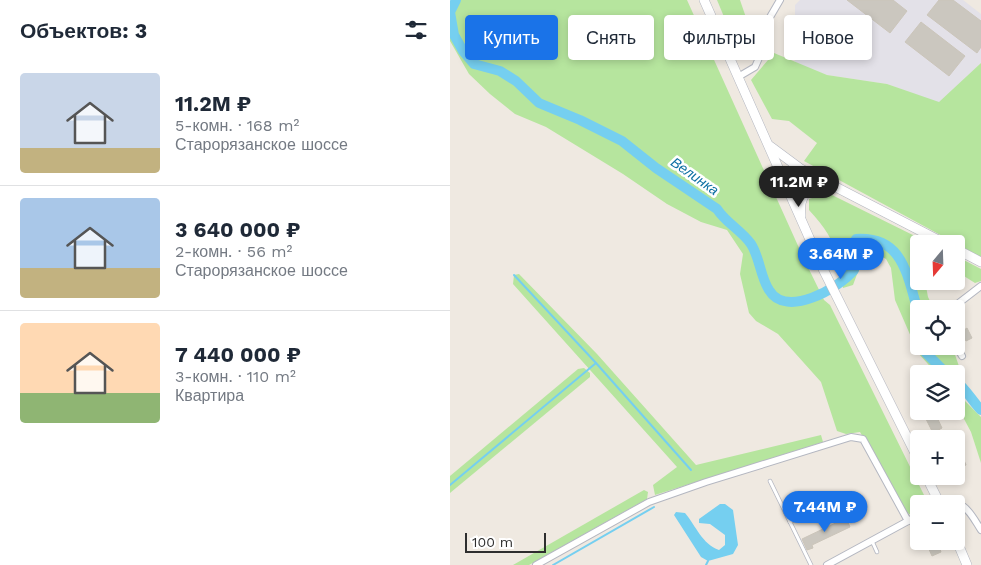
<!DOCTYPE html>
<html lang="ru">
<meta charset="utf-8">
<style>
body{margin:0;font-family:"Work Sans",sans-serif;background:#f2f2f3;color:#1f2937;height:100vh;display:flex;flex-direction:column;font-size:19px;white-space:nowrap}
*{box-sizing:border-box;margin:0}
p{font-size:16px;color:#747a83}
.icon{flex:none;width:28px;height:28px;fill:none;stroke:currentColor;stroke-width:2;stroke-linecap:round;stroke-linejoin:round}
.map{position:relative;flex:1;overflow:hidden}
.sheet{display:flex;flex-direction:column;background:#fff;width:450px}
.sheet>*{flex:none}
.banner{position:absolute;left:15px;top:15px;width:440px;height:45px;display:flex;gap:10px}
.needle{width:32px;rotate:199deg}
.buttons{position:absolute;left:460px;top:235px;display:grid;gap:10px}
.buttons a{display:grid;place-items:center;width:55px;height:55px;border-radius:5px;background:#fff;box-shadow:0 2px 8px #0003;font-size:25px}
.scale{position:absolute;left:15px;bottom:12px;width:81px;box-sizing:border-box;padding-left:5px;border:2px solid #2e2e2e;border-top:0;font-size:14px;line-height:18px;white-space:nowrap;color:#2e2e2e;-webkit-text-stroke:4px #fff;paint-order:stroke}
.price{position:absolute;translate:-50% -42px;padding:0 11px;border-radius:18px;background:#1a73e8;color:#fff;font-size:16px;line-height:32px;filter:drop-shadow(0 1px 2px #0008)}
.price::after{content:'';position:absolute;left:50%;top:30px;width:15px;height:11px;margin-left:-8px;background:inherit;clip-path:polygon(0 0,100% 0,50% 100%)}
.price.selected{background:#222;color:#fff}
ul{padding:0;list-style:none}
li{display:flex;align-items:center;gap:15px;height:125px;padding:0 20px}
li+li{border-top:1px solid #e0e1e3}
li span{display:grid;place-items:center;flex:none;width:140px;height:100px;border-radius:5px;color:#555}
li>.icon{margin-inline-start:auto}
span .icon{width:60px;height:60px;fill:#fffc;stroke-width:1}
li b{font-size:21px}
h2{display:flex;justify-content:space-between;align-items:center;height:60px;padding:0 20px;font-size:21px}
.tag{padding:0 18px;border-radius:5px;background:#fff;box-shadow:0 2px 8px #0003;font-size:18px;line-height:45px}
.tag.selected{background:#1a73e8;color:#fff}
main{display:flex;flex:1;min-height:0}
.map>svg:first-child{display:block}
</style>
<main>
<section class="sheet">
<h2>Объектов: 3<svg class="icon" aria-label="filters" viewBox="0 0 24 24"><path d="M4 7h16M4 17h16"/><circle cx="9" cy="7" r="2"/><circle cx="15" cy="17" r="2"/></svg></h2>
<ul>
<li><span style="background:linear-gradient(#c9d6e8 75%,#c2b280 0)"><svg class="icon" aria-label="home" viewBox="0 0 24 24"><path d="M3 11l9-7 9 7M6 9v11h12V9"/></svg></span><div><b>11.2M ₽</b><p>5-комн. · 168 m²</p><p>Старорязанское шоссе</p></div></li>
<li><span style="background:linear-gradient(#a9c7e8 70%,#c2b280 0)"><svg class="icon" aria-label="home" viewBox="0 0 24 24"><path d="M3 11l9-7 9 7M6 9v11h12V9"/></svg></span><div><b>3 640 000 ₽</b><p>2-комн. · 56 m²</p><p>Старорязанское шоссе</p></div></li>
<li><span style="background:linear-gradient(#ffd9b3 70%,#8fb573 0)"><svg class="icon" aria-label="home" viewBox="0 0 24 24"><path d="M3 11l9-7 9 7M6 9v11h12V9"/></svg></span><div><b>7 440 000 ₽</b><p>3-комн. · 110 m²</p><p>Квартира</p></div></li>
</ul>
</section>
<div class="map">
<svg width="531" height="565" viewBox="0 0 531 565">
<rect width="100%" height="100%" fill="#efe9e1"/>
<path fill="#e3e1e8" d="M350,0H513L531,14V63L489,103L437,84L377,75L345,64V5Z"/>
<g fill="#b6e59e">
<path d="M2,0H237L354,259L374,300L380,305L474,495L476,504H469V514L464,517L456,512L410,432L396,434L387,431L371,382L328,334L306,321L299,313L290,274L293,254L277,230L251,222L217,204L173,174L96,127L65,114L40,94L19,74L0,41V9Z"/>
<path d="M267,0H290L302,35L299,55L292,60Z"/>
<path d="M324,53L377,75L437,84L489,102L531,63V257L354,161L367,143L339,121L322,119L301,80Z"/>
<path d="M378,193L481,244H469V281H475L478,297L484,309H469V346H502L512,375V398L531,417V463L521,432L506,404V374H487L468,353L445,300L441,268L436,259L422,251L415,253L403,285L393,288C388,252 385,238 359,210V199Z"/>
<path d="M506,256L531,269V281L525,283L506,271Z"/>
<path d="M69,274L147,354L246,465L371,435L373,442L205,495L203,485L227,467L63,284L64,275Z"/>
<path d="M134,368L140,373V377L0,493V476L128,369Z"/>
<path d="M194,490L198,492L197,499L79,565H63Z"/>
</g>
<path fill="#75cff0" d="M270,504H275L283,510L288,545L283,554L258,561L251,557L224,515L226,512L235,513C246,526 252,544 269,550L275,545V535L260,524L249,523V519Z"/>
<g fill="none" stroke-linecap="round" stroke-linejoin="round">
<g stroke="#75cff0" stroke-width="2">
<path d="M64,275L146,363L241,470"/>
<path d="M0,485L146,363"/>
<path d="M103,565L204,507"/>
<path d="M256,565L258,561"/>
</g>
<g stroke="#75cff0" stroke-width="10">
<path d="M6,0L0,12L4,35L13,51L24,64L50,71L66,81L89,103L130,120L172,141L206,168L267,209C276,223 291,230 301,244C310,258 310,276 319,290C336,319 389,288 404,270L396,258L406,239C455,236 457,278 469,314"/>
<path d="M475,346L476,353L497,374"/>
<path d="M506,381C517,390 522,401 531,410"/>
</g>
</g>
<g fill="#cbc7bf" stroke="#cbc5ba">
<path d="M397,0H443L457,11L440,33Z"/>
<path d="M489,0H503L531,21V47L527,53L477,15Z"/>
<path d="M471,22L515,56L499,76L455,42Z"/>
<path d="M517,328L522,338L516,341L511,332Z"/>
<path d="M469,385V405L461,389Z"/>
<path d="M472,411H484L492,428L483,433Z"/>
<path d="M511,453L516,465L511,467L506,457Z"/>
<path d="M396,518L400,527L362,545L363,548L357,550L352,539Z"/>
<path d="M488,543L491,552L482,556L478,547Z"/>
</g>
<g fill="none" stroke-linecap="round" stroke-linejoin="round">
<defs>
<g id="lane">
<path d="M320,481L361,565"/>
<path d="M340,522L378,503"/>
<path d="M422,541L427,552"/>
</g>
<g id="street">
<path d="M288,77L305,67L309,58L316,24L330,0"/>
<path d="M501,309L531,286"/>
<path d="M506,346L512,356"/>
<path d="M490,504C515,499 519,511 531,530"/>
<path d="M86,565L199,502L256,482L401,437L413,439L458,521L469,515"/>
<path d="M377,565L458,521"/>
</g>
<g id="secondary">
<path d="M254,0L373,269L469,461"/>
<path d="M320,146L351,169L496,244"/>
<path d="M351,216C348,197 359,181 380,186"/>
<path d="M506,249L531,262"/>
<path d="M476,476L490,504"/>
<path d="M506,539L517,565"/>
</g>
</defs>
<use href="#lane" stroke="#b4b7c1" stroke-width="4.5"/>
<use href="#street" stroke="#b4b7c1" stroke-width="8"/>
<use href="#secondary" stroke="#b4b7c1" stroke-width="10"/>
<use href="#lane" stroke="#fff" stroke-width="3"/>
<use href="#street" stroke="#fff" stroke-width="6"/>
<use href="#secondary" stroke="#fff" stroke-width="9"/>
</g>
<g text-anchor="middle" stroke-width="5" stroke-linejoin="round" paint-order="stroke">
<g font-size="14" font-style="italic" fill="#0d6fa3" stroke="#fff">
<text transform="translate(245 176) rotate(35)" y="5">Велинка</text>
</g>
</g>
</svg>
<div class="buttons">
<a><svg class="needle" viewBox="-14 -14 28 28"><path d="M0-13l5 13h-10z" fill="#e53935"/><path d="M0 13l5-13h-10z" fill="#747a83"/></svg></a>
<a><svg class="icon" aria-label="locate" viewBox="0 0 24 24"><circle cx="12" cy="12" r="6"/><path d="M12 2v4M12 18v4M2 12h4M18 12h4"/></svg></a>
<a><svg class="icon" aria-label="layers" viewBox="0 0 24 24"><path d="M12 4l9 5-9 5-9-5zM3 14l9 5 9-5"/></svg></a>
<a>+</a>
<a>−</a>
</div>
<div class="scale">100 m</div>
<b class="price selected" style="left:349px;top:208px">11.2M ₽</b>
<b class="price" style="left:391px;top:280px">3.64M ₽</b>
<b class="price" style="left:375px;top:533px">7.44M ₽</b>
<div class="banner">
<a class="tag selected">Купить</a>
<a class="tag">Снять</a>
<a class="tag">Фильтры</a>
<a class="tag">Новое</a>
</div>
</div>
</main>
